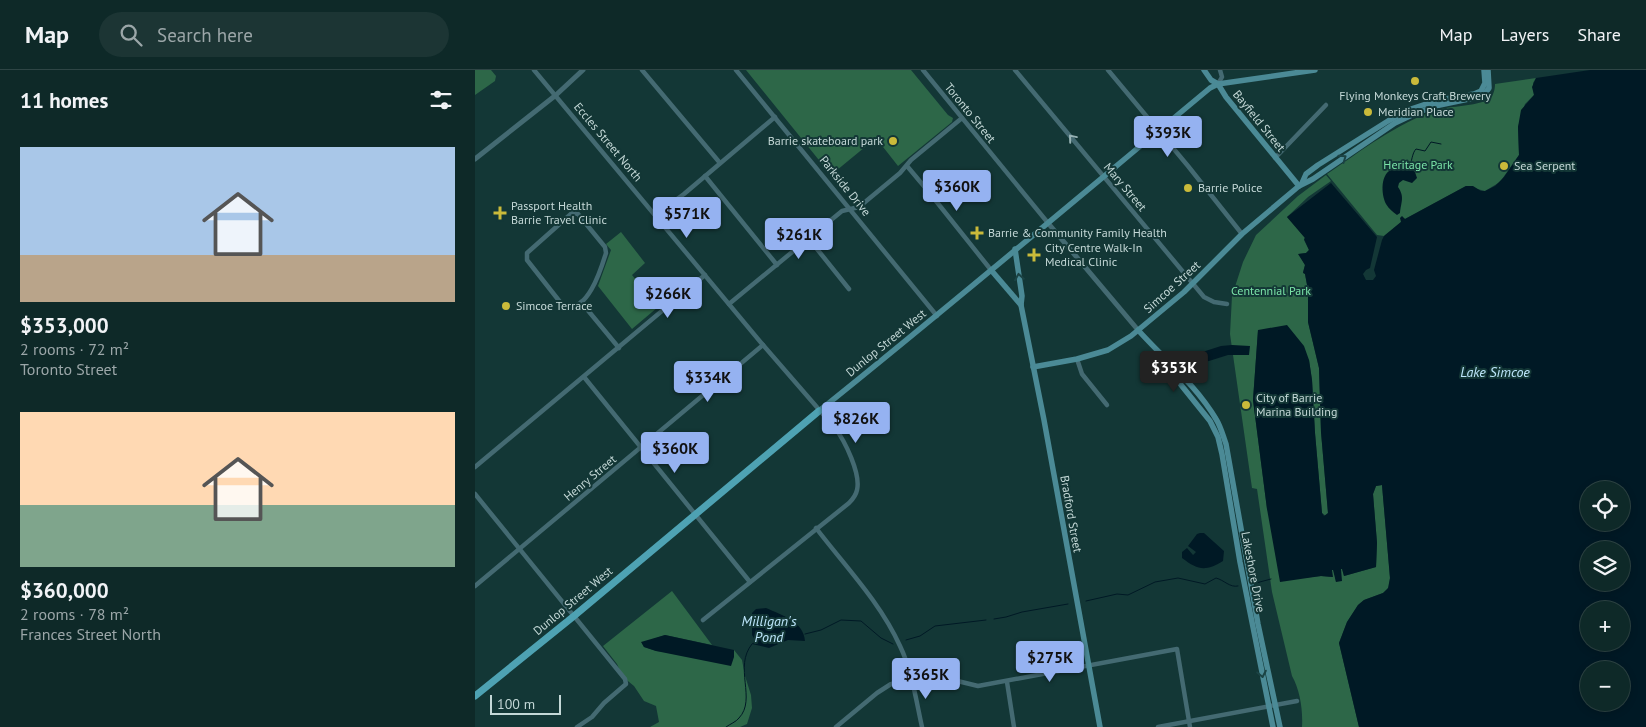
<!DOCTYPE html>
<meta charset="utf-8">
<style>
body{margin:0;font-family:"PT Sans",sans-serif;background:#1c3534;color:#f1f3f6;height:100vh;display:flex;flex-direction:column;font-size:19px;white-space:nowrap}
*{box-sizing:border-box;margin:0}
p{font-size:16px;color:#9ba6a8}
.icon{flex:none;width:28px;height:28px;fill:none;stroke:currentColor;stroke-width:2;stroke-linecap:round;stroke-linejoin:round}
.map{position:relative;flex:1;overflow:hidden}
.panel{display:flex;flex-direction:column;background:#0e2928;width:475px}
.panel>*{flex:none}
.controls{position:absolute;left:1105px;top:411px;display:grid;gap:10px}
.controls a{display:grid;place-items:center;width:50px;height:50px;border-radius:50%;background:#0e2928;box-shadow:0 2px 8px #0003,0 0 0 1px #2e4545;font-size:25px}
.scale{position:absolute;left:15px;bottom:12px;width:71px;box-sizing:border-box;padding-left:5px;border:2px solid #c4d8d7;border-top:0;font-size:14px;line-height:18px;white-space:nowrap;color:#c4d8d7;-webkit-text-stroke:4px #133736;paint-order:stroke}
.price{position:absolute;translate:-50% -42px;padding:0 11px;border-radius:5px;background:#95b2f1;color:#111;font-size:16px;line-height:32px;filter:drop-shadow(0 1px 2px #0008)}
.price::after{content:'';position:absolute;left:50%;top:30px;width:15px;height:11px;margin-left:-8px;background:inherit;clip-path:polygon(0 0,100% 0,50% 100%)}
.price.current{background:#222;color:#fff}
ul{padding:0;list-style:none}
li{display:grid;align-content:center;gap:10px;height:265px;padding:0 20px}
li span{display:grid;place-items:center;height:155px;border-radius:0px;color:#555}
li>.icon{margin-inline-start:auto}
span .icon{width:90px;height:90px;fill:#fffc;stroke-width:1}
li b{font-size:21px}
h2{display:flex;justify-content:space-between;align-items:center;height:60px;padding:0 20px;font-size:21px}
header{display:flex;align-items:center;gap:30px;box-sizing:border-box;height:70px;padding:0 25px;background:#0e2928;border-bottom:1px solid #2e4545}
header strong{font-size:24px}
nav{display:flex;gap:28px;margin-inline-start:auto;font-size:18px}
.search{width:350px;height:45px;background:#1c3534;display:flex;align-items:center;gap:12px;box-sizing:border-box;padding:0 18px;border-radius:28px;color:#9ba6a8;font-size:19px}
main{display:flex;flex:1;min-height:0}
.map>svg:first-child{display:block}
</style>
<header>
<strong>Map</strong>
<div class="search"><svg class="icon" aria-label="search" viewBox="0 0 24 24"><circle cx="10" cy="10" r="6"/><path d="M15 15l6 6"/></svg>Search here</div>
<nav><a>Map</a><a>Layers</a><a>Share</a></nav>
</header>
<main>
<section class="panel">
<h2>11 homes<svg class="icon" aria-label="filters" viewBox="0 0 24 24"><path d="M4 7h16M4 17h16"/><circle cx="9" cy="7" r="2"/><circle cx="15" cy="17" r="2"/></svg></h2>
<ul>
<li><span style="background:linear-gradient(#a9c7e8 70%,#b9a48a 0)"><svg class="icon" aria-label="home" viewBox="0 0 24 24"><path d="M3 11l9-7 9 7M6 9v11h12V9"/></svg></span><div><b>$353,000</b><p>2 rooms · 72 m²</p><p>Toronto Street</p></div></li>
<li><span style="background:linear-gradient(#ffd9b3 60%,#7fa58c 0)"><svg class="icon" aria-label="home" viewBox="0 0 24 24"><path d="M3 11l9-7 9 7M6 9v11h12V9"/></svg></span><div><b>$360,000</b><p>2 rooms · 78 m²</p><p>Frances Street North</p></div></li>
</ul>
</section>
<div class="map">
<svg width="1171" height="657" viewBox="0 0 1171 657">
<rect width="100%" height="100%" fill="#133736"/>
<g fill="#2d6748">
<path d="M0,0H16L21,6L20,11L0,25Z"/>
<path d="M271,0H436L473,45L478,48L477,52L423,96L401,68L356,105Z"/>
<path d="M1061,8L1058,13L1059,25L1050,34L1043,57L1044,85L1025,112L1010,121L991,116L930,149L927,147L926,152L909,166L902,165L852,104C886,81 922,53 962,40C976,36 1001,36 1012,30C1018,27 1020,21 1020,14Z"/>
<path d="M851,105L856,111L833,127L812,147L830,168L829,170L834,180L831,183L824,184L830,195L828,202L830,204L833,220V252L844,298L846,362L853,443L851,446L847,443L840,363L837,310L834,290L783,260L778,330L792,439L827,508L846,506L857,507V500L859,499L861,512L865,499L867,498L869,506L901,497L902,473L898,424L901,416L907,415L915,508L914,518L908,523L889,530L883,535L872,552L864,573L884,657H827C828,640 825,620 817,606L797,522L782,419L777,418L755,264L757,226L768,192L781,165L823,126Z"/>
<path d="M146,162L170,193L157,205L183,237L157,259L123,216L136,180L131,174Z"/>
<path d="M197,521L237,575L190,565L167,573L169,577L181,581L259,587V580L267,590L270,606L276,625L277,638L272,654L265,657H175L184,652L181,636L169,631L159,616L148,607L142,594L128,576Z"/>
</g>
<g fill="#001925" fill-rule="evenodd">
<path d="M1115,0H1171V657H884L864,573L872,552L883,535L889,530L908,523L913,518L915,508L907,415L901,416L898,424L902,473L901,497L869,506L867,499H866L867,511L861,512L858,500H857L858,507L846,506L805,512L792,439L778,330L783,260L812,255L829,276L834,290L837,310L840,363L847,443L849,446L853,443L846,362L844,298L833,252V220L830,204L828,203L830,195L823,184L831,183L834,180L829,169L830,168L812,147L856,113L902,167L895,198L891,200L888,204L891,210H898L901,206L899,200L907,170L909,166L926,152L925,148L927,146L930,149L991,116H998L1006,121H1010L1020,116L1029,107L1044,85L1043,57L1046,40L1059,25L1057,17L1061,8ZM1114,420H1146V452H1114ZM1114,480H1146V512H1114ZM1114,540H1146V572H1114ZM1114,600H1146V632H1114Z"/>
<path d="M933,97L940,102L942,108L937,113L928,110L924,113L923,117C930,127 926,132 925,143L922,145C918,142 914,139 911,134C906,124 905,103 918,99C922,98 926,99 930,99Z"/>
<path d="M757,275L775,276L774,285H753L734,291L717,293L699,291L702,284L718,285L746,276Z"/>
<path d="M725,463H729L749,481L748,491C730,502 723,500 707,488V482L712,478L718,485L721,482L713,476L722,464Z"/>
<path d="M291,538C307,545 329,552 330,571L313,570L294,578L277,574L280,570L277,565V543L281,539Z"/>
<path d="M190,565L259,580V587L256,596L181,581L169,577L166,572Z"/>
</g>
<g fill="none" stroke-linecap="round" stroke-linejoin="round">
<g stroke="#001925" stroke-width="1">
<path d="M934,98C937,92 937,83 941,79L950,81L956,72L966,74"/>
<path d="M781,513L796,509"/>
<path d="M611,531L642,524L653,525L680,512L703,508L730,514L741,508C749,510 755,518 763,516"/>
<path d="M519,549L531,547L547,542L593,534"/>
<path d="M330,564L346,560L366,550L386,551L406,568L418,574"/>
<path d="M431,570L445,566L460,556L511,550"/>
<path d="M251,657C255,654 261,652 264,648C282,629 258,597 277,574"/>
</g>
<g stroke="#446a72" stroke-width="4.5">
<path d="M59,0L288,275L360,358C370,371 386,404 382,420C381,425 377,430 374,433L228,550"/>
<path d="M167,0L245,93"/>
<path d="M261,0L462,246"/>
<path d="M448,0L573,153"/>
<path d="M540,0L729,227L739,232L752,234"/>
<path d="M633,0L713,96L767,164"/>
<path d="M743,14L747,7L745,0"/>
<path d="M800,88L851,35"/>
<path d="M432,96L453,121L516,200"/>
<path d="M230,106L302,195"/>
<path d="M97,143L103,144L130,177L131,183C126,199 113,243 89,237L52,190V183Z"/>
<path d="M180,145L209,124L300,47"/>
<path d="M334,169L374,219"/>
<path d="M106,232L144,278"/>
<path d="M254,234L367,141L384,137L425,103L436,90L487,48"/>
<path d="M602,289L607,304L632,335"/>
<path d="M109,307L275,512"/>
<path d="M0,397L230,205"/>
<path d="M0,424L150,609L151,614L129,633L117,647L102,657"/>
<path d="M341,458C370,496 405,532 425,576C437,601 441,630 447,657"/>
<path d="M0,516L288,275"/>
<path d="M532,612L539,657"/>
<path d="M361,657L402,623L416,614L436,607L451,605L466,607L503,616L702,579L715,657"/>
<path d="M683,657L822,631"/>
</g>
<g stroke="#446a72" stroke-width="5">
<path d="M0,89L81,25L108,0"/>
<path d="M573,153L663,260"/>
</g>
<g stroke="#4b8a96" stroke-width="5.5">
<path d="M729,0L736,10L743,14L751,27L824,116"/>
<path d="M827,113L831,104L843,95L913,51L936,39L963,30L999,24L1006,21L1010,13L1009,0"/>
<path d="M540,179L547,226L546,235L569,350L625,657"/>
<path d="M516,200L546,235"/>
<path d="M663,260C689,289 721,315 741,349C746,357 748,366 751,374L783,554L805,657"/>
<path d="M685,286L690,295L735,351L743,367L747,384L765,492L798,657"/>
<path d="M558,297L602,289L633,280L656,266L709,222L767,164L824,116L838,109L920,53L937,45L960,36L1008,26L1014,18L1013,0"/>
<path d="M344,341C476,235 605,126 735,18L743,14L840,0"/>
</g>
<path stroke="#4ea2b3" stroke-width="7" d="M0,626L99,546L344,341"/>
</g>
<defs><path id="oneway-chevron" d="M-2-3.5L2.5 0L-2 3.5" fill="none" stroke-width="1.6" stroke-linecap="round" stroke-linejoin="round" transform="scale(1.25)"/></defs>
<use stroke="#97b2b4" href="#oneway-chevron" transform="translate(597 68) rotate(-130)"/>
<g stroke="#1b4344">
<use href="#oneway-chevron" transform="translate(868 88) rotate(-35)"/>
<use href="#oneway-chevron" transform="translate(544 207) rotate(-99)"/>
<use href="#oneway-chevron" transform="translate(787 604) rotate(79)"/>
</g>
<g fill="#caba3a" stroke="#133736" stroke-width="2">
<circle cx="940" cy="11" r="5"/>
<circle cx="893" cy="42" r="5"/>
<circle cx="418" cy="71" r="5"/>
<circle cx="1029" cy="96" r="5"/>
<circle cx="713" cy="118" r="5"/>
<path d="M22.5 135.5h5v5h5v5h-5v5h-5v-5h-5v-5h5z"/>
<path d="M499.5 155.5h5v5h5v5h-5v5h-5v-5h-5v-5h5z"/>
<path d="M556.5 177.5h5v5h5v5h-5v5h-5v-5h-5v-5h5z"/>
<circle cx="31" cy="236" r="5"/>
<circle cx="771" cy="335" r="5"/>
</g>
<g text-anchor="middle" stroke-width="4" stroke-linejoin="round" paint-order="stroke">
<g font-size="12" fill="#c4d8d7" stroke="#133736" text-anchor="start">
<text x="940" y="30" text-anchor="middle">Flying Monkeys Craft Brewery</text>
<text x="903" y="46">Meridian Place</text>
<text x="408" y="75" text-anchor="end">Barrie skateboard park</text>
<text x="1039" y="100">Sea Serpent</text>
<text x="723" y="122">Barrie Police</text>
<text x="36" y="140">Passport Health<tspan x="36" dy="14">Barrie Travel Clinic</tspan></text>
<text x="513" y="167">Barrie &amp; Community Family Health</text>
<text x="570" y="182">City Centre Walk-In<tspan x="570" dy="14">Medical Clinic</tspan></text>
<text x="41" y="240">Simcoe Terrace</text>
<text x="781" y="332">City of Barrie<tspan x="781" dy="14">Marina Building</tspan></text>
</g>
<g font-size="12" fill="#c4d8d7" stroke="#133736">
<text transform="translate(495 43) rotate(51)" y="4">Toronto Street</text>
<text transform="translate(784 51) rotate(51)" y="4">Bayfield Street</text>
<text transform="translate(133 72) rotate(50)" y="4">Eccles Street North</text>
<text transform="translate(370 116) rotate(51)" y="4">Parkside Drive</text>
<text transform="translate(650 117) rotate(50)" y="4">Mary Street</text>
<text transform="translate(697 217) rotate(-42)" y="4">Simcoe Street</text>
<text transform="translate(411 273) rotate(-39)" y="4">Dunlop Street West</text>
<text transform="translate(115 408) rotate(-40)" y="4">Henry Street</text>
<text transform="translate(596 444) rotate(80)" y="4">Bradford Street</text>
<text transform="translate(778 502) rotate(79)" y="4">Lakeshore Drive</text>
<text transform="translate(98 531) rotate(-40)" y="4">Dunlop Street West</text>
</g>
<g font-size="12" fill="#7be4a8" stroke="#133736">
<text x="943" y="99">Heritage Park</text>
<text x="796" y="225">Centennial Park</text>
</g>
<g font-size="14" font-style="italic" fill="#bde6fb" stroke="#133736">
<text x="1020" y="307">Lake Simcoe</text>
<text x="294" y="556">Milligan's<tspan x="294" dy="16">Pond</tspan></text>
</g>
</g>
</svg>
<div class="controls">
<a><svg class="icon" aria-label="locate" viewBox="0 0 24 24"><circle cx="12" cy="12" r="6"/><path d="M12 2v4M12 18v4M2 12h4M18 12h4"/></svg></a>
<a><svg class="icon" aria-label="layers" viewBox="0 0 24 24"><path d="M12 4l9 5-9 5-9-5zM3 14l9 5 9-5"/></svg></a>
<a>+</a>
<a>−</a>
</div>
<div class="scale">100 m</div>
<b class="price" style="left:693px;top:88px">$393K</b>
<b class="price" style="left:482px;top:142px">$360K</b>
<b class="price" style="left:212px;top:169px">$571K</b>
<b class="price" style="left:324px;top:190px">$261K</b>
<b class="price" style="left:193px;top:249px">$266K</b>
<b class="price current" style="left:699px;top:323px">$353K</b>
<b class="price" style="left:233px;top:333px">$334K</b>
<b class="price" style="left:381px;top:374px">$826K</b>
<b class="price" style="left:200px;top:404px">$360K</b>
<b class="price" style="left:575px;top:613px">$275K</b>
<b class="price" style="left:451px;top:630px">$365K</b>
</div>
</main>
